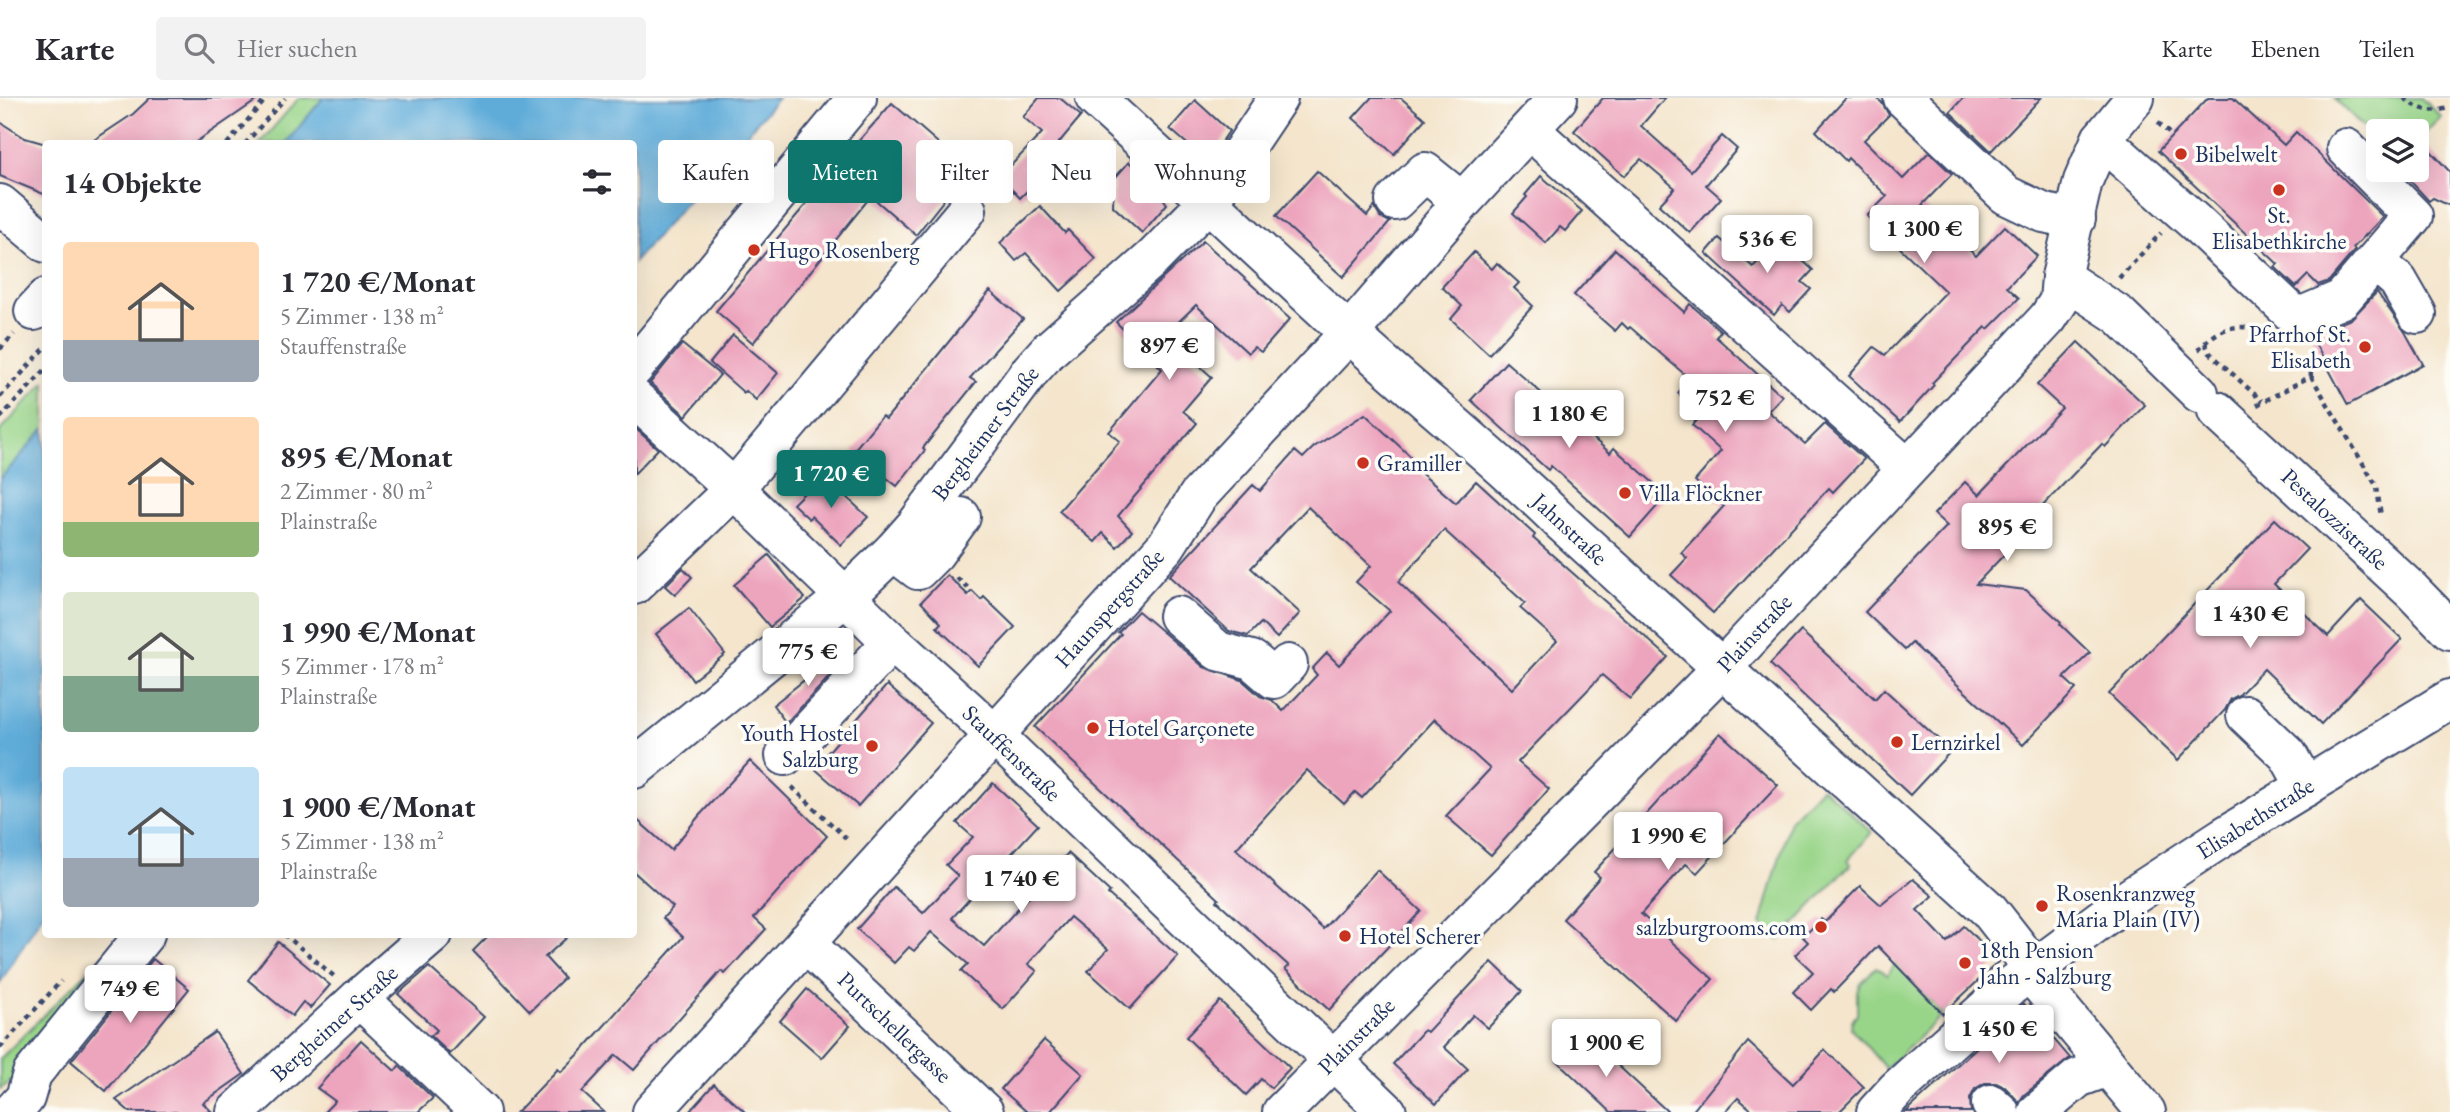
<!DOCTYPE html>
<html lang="de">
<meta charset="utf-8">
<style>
body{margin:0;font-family:"EB Garamond",serif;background:#f2f2f3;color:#2b2b33;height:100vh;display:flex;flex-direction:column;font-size:26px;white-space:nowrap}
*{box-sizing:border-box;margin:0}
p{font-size:23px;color:#7c7c81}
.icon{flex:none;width:38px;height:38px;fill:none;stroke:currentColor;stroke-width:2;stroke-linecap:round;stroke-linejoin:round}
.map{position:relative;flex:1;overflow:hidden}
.side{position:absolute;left:42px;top:42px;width:595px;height:798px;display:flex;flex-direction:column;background:#fff;border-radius:7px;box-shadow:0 7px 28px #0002}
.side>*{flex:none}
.top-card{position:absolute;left:658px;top:42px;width:665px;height:63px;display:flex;gap:14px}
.controls{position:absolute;left:2366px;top:21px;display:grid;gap:14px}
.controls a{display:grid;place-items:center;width:63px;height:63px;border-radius:7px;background:#fff;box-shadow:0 7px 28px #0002;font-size:35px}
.price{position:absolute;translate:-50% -60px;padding:0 16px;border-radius:7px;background:#fff;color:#222;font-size:23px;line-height:46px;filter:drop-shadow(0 2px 4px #0008)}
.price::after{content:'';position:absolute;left:50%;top:42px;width:21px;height:16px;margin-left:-10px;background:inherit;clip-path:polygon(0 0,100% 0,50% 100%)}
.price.on{background:#0f766e;color:#fff}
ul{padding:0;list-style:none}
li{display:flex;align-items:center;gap:21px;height:175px;padding:0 21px}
li span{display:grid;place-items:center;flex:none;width:196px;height:140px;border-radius:7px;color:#555}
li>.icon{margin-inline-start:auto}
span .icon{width:84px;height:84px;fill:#fffc;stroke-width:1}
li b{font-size:30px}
h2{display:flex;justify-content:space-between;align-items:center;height:84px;padding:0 21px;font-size:30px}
.tag{padding:0 24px;border-radius:7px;background:#fff;box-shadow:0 7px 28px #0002;font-size:24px;line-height:63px}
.tag.on{background:#0f766e;color:#fff}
header{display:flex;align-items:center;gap:42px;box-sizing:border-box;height:98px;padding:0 35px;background:#fff;border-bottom:2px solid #e1e1e2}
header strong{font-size:33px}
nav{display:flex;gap:38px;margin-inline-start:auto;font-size:24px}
.search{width:490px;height:63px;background:#f2f2f3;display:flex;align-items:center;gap:18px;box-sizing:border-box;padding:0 24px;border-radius:7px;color:#7c7c81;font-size:26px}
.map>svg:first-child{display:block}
</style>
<header>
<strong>Karte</strong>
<div class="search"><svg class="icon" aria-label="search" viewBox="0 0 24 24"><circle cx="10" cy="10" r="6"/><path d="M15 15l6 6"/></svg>Hier suchen</div>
<nav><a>Karte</a><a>Ebenen</a><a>Teilen</a></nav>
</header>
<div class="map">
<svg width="2450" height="1014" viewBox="0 0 2450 1014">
<rect width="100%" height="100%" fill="#fdfcf7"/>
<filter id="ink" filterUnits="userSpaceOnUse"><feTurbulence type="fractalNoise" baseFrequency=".0143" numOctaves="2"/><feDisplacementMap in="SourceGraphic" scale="14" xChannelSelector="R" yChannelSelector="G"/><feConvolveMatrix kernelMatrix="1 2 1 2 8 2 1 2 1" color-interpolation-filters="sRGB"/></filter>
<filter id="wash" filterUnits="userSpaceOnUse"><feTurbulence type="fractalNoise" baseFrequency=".00686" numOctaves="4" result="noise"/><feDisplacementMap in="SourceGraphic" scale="28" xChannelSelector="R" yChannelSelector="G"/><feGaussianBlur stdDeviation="1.57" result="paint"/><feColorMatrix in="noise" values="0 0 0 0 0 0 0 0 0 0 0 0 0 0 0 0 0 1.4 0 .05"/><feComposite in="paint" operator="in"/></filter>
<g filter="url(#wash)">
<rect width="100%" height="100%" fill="#f4e5cc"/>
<g fill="#99d589" stroke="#5a8274" stroke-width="2">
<path d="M299,0H323L286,45H260Z"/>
<path d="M2334,0H2421L2441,19L2417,43V33H2378V43Z"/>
<path d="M45,284V330L0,381V333Z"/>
<path d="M1822,689L1872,734L1848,762L1851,766L1779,842L1761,826L1790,722Z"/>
<path d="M124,837L16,980L0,991V961Z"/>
<path d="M1896,865L1943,916L1886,971L1851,930L1852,923L1857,917V894L1860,886L1876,869L1887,877Z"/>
</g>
<g fill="#5facd9" stroke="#3d6e9c" stroke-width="2">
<path d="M323,0H778L634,164V46L286,45Z"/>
<path d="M45,330V812L0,885V381Z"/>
</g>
<g id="blocks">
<g fill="#eda4bd" fill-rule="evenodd">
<path d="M150,0H260L193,46H88L133,16Z"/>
<path d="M1039,0H1060L1081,18L1032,77L1038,82L1020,100L1000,79L1042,35L1023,19Z"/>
<path d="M1371,0H1401L1425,21L1394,56L1353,20Z"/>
<path d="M1603,0H1665L1641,28L1691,73L1722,38L1737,51L1706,87L1721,100L1690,135L1659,107L1675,90L1641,61L1624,78L1574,33Z"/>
<path d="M1846,0H1877L1882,5L1889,17L1864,42L1903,81L1929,54L1952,76L1922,107L1976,158L2005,128L2037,158L2007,189L2019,200L1988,231L1986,229L1932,285L1934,287L1900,324L1849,278L1874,249L1885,257L1946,194L1867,118L1887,98L1848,60L1846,63L1816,33Z"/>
<path d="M1963,0H2041L1991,53L1950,14Z"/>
<path d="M2208,0H2233L2284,47L2296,34L2383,119L2353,150L2355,152L2329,183L2318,187L2308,177L2296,189L2275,169L2278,166L2158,53Z"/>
<path d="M1195,2L1229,33L1208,64L1170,31Z"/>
<path d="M892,5L945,51L938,59L962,79L916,137L871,98L753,245L716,213L808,104L807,102Z"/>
<path d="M0,24L25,40L46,46V97L0,78Z"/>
<path d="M2428,50L2450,74V108L2433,100L2429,103L2402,74L2404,72H2417V60Z"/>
<path d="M1129,64L1165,94L1162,99L1167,106L1142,135L1113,108L1114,81Z"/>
<path d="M1317,73L1367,118L1374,109L1380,119L1390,124L1343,179L1276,118Z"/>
<path d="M1541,78L1582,113L1565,133L1560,129L1546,145L1513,115L1527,99L1525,97Z"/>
<path d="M1040,108L1065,135L1068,132L1096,161L1061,193L1026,155L1016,163L1000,145Z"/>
<path d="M1719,140L1753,169L1779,141L1813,172L1802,184L1811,191L1790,214L1782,207L1774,217L1706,155Z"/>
<path d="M1203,143L1290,221L1261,254L1254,249L1248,255L1196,207L1165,237L1212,279L1183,313L1197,325L1118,418L1132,433L1117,449L1103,435L1095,444L1059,413L1120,343L1109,334L1162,271L1116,224Z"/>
<path d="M1615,151L1684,214L1690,206L1721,233L1716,239L1782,298L1768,313L1805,346L1825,326L1864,361L1833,394L1829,390L1713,515L1671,477L1687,460L1681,455L1724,408L1695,383L1721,353L1692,327L1702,316L1678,295L1690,281L1630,229L1628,231L1622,225L1615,233L1574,197Z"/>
<path d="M1474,154L1492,171L1497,165L1519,185L1514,190L1533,208L1489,256L1451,221L1462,208L1442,189Z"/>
<path d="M990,193L1023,221L970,280L976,284L923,350L925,352L897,388L853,353L882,318L886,321Z"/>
<path d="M2377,194L2405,234L2423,266L2348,307L2311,238L2351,221Z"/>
<path d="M733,237L778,275L756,302L746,293L744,295L710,265Z"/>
<path d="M2078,244L2145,307L2105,349L2102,346L2015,437L2019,441L1976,486L2026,492L2061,524L2060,526L2090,555L2064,580L2076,591L2023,647L1912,545L1905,552L1865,514L1947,428L1934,416L1965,384L1979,397L2062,310L2037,287Z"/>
<path d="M682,246L720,277L686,318L650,285Z"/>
<path d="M1506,264L1610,355L1614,350L1667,397L1630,439L1551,368L1548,372L1471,302Z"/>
<path d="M1365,316L1425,372L1422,376L1456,405L1476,383L1535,437L1533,440L1668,559L1630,601L1602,577L1518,664L1549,691L1491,757L1446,718L1490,671L1435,621L1362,700L1355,694L1344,706L1307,672L1236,751L1323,831L1377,772L1421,813L1329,912L1285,871L1289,868L1217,803L1219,801L1035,629L1121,536L1118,534L1138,513L1204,569L1242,582L1260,598L1272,602L1283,613L1317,577L1312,571L1327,555L1339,567L1390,513L1356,484L1371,468L1308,409L1251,470L1300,515L1277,540L1261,525L1248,538L1229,533L1169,478L1253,387L1260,393L1295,353L1303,360L1314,349ZM1444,432L1525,505L1520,510L1557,543L1512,591L1398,484Z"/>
<path d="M634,329L658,351L634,376Z"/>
<path d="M821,378L828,385L829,383L868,419L841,447L811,418L809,421L793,406Z"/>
<path d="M2275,421L2307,451L2274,486L2328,538L2361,502L2402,541L2321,626L2264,571L2240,596L2231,601L2225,612L2178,662L2109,596Z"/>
<path d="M769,457L805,500L770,529L734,487Z"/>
<path d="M683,470L692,479L675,497L665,488Z"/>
<path d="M947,477L968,497L972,493L981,502L984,499L1015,529L978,568L937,529L941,525L921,504Z"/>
<path d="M689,510L725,556L693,582L656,536Z"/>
<path d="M1801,533L1875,601L1884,591L1951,653L1910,697L1770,566Z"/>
<path d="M842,552L848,559L786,625L773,607Z"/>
<path d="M887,587L931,625L858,708L814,670Z"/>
<path d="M1720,635L1778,687L1697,775L1686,766L1641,816L1713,881L1676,923L1563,821L1600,779L1594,774Z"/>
<path d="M750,663L827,738L754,820L766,831L725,876L721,873L634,972L616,957L582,994L604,1014H517L558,971L561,974L581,954L683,839L663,820L673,809L634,774V719L671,752L699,718Z"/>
<path d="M993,685L1038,727L952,820L984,848L1068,755L1110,794L1108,796L1178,858L1130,911L1088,873L1108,851L1070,819L1028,866L1037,873L1003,911L961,873L968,866L931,834L914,853L909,849L894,865L857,831L894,789L923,815L958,778L946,767L973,739L957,725Z"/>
<path d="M1913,781L1933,798L1917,812L1947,844L1964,828L2000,862L1943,916L1878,848L1834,894L1831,891L1811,912L1793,894L1813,874L1795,857L1808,844L1803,839L1821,821L1825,824L1860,788L1881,807Z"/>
<path d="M490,836H571L545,859L564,880L530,913L473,853Z"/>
<path d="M278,844L330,887L310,910L303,904L292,918L248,882Z"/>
<path d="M153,861L189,891L106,993L71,963Z"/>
<path d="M1492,864L1522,893L1488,930L1473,917L1444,949L1468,971L1436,1006L1393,966L1424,932L1427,934Z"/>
<path d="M429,869L484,919L450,956L431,938L437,932L398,896Z"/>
<path d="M807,891L850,928L822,960L780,923Z"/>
<path d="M1220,903L1290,970L1271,990L1261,981L1246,997L1186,939Z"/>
<path d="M2024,906L2070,960L2024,997L2019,1004L2005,989L1996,985H1985L1975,991L1970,1001L1971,1014H1906Z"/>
<path d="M215,934L244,976L203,1005L212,1014H130L116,1002Z"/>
<path d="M1583,935L1668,1014H1611L1557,963Z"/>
<path d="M361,942L395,973L399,968L433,1000L418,1014H324L335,1003L317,990Z"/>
<path d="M1044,942L1083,976L1050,1014H1027L1001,991Z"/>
<path d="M1748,944L1793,986L1825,952L1864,989L1839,1014H1754L1738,1000L1725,1014H1692Z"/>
<path d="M714,986L745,1014H689Z"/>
</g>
</g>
</g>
<g filter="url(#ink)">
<use href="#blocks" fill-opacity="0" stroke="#3c4a6e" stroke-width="2"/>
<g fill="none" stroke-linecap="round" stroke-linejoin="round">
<defs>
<g id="minor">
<path d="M1095,0C1180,77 1263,156 1348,234C1418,298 1493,357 1561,424L1989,812L2018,849L2038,884L2146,1014"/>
<path d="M1903,0L2006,97L2044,115L2076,121"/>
<path d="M1530,32L1906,369"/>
<path d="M2101,41L2195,124L2297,220L2342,201L2413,118L2346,50"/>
<path d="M1395,103L1425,74L1462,104"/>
<path d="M0,106L46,145"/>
<path d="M2375,163L2398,183L2417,216"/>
<path d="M2061,179L2119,217L2199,295"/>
<path d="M34,213L46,200"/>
<path d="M634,270L857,0"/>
<path d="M634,300L734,391L892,544L969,613L1387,1014"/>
<path d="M2217,313L2412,493L2450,532"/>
<path d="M893,453L918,472L935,455L961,419"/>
<path d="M634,487L734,391L967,112"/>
<path d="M1178,518L1218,553L1252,562L1274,581L1288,566"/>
<path d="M2246,617L2288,657L2306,689"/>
<path d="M785,658L892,544"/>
<path d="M634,671L846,498L893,453L916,427L1031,272L1049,252L1153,160L1209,103L1278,0"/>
<path d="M805,845L984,1014"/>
<path d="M359,900L480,1014"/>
<path d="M1991,1006L2000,1014"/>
<path d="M12,1014L25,1000L32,976L145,836"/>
<path d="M236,1014L359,900L433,836"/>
<path d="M652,1014L1166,448L1198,398L1349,235L1462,104L1558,0"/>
<path d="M1282,1014L1723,569L2048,220L2059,203L2061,179L2083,83L2101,41L2135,0"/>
<path d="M1876,1014L1897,991L2011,888L2128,801L2223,739L2450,601"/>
<path d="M2038,1014L2078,980L2097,973L2106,966"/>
</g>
</defs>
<use href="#minor" stroke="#3c4a6e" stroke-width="42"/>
<g stroke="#3c4a6e" stroke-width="4.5" stroke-dasharray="5 5" stroke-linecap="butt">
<path d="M2404,0C2420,12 2431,16 2450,9"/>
<path d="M2158,25L2172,38"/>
<path d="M227,46L267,0"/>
<path d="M245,46L285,0"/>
<path d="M2119,180L2161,135"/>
<path d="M2205,245L2210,255L2262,303"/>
<path d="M0,251L14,236"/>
<path d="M2198,252C2216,232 2235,223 2261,233"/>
<path d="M2311,278L2377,389L2381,419"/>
<path d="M0,299L46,249"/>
<path d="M2257,307L2311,278L2309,250"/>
<path d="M0,320L46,271"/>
<path d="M957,480L968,490"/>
<path d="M792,689L847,741"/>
<path d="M284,836L335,879"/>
<path d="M0,950L61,883"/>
</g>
<use href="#minor" stroke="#fff" stroke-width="38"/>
</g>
</g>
<g fill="#c8321e" stroke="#fdfcf7" stroke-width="2.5">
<circle cx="2181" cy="56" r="7"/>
<circle cx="2279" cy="92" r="7"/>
<circle cx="754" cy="152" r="7"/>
<circle cx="2365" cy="249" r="7"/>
<circle cx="1363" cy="365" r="7"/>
<circle cx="1625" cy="395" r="7"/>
<circle cx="1093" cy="630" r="7"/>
<circle cx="1897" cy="644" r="7"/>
<circle cx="872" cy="648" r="7"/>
<circle cx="2042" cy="808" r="7"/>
<circle cx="1821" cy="829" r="7"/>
<circle cx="1345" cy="838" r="7"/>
<circle cx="1965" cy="865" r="7"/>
</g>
<g text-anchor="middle" stroke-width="7" stroke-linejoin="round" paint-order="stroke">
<g font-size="23" fill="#1b2f5e" stroke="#fdfcf7" text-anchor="start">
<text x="2195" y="64">Bibelwelt</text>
<text x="2279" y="125" text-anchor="middle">St.<tspan x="2279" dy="26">Elisabethkirche</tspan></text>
<text x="768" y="160">Hugo Rosenberg</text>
<text x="2351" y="244" text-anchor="end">Pfarrhof St.<tspan x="2351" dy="26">Elisabeth</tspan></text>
<text x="1377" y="373">Gramiller</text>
<text x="1639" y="403">Villa Flöckner</text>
<text x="1107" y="638">Hotel Garçonete</text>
<text x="858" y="643" text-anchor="end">Youth Hostel<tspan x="858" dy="26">Salzburg</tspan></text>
<text x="1911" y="652">Lernzirkel</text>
<text x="2056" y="803">Rosenkranzweg<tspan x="2056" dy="26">Maria Plain (IV)</tspan></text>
<text x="1807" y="837" text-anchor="end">salzburgrooms.com</text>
<text x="1359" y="846">Hotel Scherer</text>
<text x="1979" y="860">18th Pension<tspan x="1979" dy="26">Jahn - Salzburg</tspan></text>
</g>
<g font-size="23" fill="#1b2f5e" stroke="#fdfcf7">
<text transform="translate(985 335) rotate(-53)" y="8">Bergheimer Straße</text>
<text transform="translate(2335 421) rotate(43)" y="8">Pestalozzistraße</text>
<text transform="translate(1570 431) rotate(43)" y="8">Jahnstraße</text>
<text transform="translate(1109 510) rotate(-48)" y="8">Haunspergstraße</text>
<text transform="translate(1754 535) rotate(-47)" y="8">Plainstraße</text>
<text transform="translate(1012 655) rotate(44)" y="8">Stauffenstraße</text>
<text transform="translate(2255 720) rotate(-32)" y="8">Elisabethstraße</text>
<text transform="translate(334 925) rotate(-42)" y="8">Bergheimer Straße</text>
<text transform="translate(895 929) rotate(44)" y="8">Purtschellergasse</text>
<text transform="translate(1356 938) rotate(-45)" y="8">Plainstraße</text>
</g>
</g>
</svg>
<div class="controls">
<a><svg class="icon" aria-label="layers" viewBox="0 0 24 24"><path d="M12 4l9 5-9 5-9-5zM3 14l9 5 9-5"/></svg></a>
</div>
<b class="price" style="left:1924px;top:167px">1 300 €</b>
<b class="price" style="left:1767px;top:177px">536 €</b>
<b class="price" style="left:1169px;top:284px">897 €</b>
<b class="price" style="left:1725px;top:336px">752 €</b>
<b class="price" style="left:1569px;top:352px">1 180 €</b>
<b class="price on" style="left:831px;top:412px">1 720 €</b>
<b class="price" style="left:2007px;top:465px">895 €</b>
<b class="price" style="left:2250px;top:552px">1 430 €</b>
<b class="price" style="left:808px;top:590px">775 €</b>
<b class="price" style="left:1668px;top:774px">1 990 €</b>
<b class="price" style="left:1021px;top:817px">1 740 €</b>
<b class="price" style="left:130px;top:927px">749 €</b>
<b class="price" style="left:1999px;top:967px">1 450 €</b>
<b class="price" style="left:1606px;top:981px">1 900 €</b>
<div class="top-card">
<a class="tag">Kaufen</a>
<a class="tag on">Mieten</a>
<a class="tag">Filter</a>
<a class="tag">Neu</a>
<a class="tag">Wohnung</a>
</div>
<section class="side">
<h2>14 Objekte<svg class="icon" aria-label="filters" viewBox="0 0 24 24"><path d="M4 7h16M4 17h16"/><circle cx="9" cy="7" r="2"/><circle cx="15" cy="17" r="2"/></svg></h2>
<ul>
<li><span style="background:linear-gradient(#ffd9b3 70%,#9aa5b1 0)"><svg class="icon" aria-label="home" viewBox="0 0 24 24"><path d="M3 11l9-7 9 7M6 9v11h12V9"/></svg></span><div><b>1 720 €/Monat</b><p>5 Zimmer · 138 m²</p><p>Stauffenstraße</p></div></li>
<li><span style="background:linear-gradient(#ffd9b3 75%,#8fb573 0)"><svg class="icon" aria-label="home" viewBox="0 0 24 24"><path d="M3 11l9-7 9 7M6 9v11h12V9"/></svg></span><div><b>895 €/Monat</b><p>2 Zimmer · 80 m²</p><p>Plainstraße</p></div></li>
<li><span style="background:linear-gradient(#dfe7d0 60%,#7fa58c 0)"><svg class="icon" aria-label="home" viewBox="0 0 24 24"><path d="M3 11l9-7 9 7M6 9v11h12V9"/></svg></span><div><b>1 990 €/Monat</b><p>5 Zimmer · 178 m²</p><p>Plainstraße</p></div></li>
<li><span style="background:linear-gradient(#bfe0f5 65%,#9aa5b1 0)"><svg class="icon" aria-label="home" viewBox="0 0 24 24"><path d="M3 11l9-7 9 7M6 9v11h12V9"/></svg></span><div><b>1 900 €/Monat</b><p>5 Zimmer · 138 m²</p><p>Plainstraße</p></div></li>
</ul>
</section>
</div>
